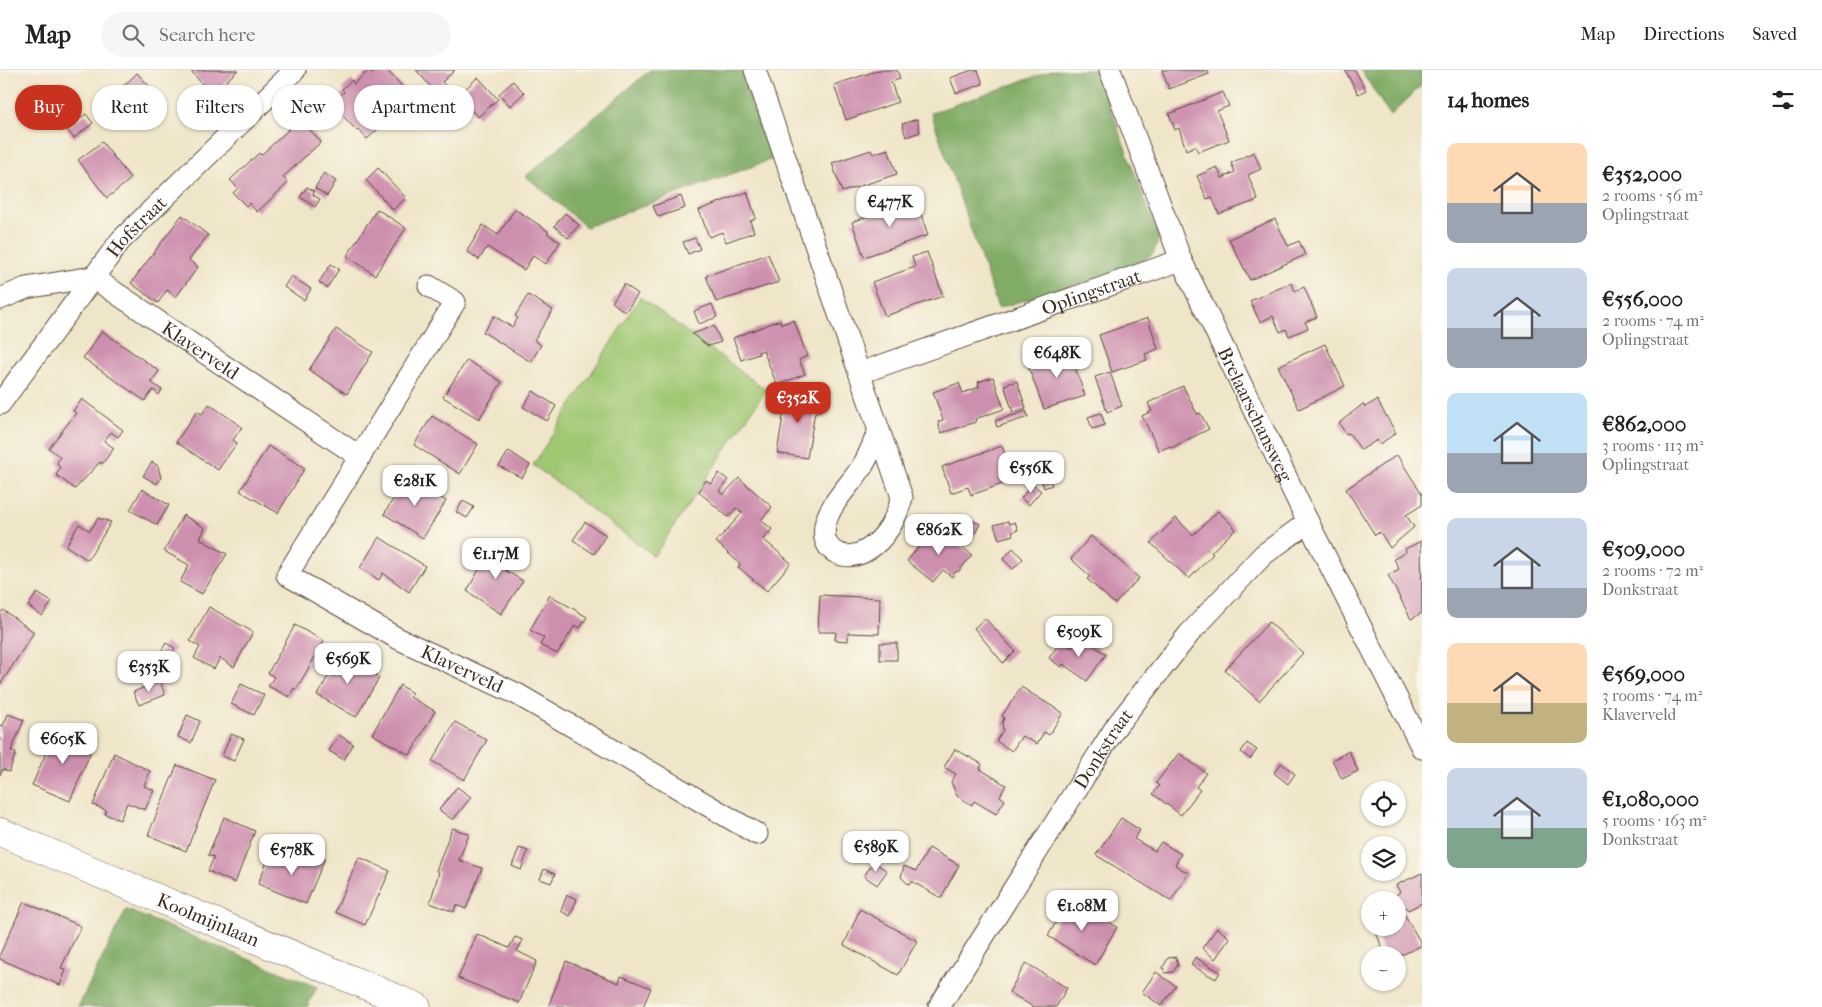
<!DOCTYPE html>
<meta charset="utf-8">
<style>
body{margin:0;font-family:"IM FELL French Canon",serif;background:#f6f6f6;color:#202124;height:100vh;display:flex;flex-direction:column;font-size:19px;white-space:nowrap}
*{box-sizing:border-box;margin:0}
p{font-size:16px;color:#757577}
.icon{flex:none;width:28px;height:28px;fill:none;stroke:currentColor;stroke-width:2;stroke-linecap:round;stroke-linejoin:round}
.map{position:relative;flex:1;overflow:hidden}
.details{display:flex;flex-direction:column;background:#fff;width:400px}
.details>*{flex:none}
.hud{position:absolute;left:15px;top:15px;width:475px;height:45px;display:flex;gap:10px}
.buttons{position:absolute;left:1361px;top:711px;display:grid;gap:10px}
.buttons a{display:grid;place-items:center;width:45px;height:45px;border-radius:50%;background:#fff;box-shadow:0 1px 4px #0004;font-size:25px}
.price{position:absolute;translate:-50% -42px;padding:0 11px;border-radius:10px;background:#fff;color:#222;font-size:16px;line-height:32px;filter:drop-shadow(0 1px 2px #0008)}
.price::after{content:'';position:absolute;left:50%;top:30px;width:15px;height:11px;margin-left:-8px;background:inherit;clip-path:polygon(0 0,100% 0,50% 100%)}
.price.selected{background:#c8321e;color:#fff}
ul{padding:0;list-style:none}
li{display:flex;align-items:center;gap:15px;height:125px;padding:0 25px}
li span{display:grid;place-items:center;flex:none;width:140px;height:100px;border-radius:10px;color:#555}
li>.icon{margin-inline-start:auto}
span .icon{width:60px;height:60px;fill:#fffc;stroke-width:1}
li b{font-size:21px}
h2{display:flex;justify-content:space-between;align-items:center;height:60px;padding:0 25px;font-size:21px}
.chip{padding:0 18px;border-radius:22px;background:#fff;box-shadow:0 1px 4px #0004;font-size:18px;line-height:45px}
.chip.selected{background:#c8321e;color:#fff}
header{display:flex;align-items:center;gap:30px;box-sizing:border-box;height:70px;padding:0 25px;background:#fff;border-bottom:1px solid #e0e0e0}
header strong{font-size:24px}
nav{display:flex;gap:28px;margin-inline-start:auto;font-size:18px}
.search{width:350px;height:45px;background:#f6f6f6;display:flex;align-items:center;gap:12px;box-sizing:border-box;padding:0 18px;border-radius:28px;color:#757577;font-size:19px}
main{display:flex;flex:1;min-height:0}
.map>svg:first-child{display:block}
</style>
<header>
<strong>Map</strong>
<div class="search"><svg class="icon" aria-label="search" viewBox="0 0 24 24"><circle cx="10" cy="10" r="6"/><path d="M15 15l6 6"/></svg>Search here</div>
<nav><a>Map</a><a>Directions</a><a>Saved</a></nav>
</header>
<main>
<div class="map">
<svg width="1422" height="937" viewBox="0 0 1422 937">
<rect width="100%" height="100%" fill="#fbf7ec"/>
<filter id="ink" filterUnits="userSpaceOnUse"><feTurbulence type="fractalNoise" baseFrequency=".02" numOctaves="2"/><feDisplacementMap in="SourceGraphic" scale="10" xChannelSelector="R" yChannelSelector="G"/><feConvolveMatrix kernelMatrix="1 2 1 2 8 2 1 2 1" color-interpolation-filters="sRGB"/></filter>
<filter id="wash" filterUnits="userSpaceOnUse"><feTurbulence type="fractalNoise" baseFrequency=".0096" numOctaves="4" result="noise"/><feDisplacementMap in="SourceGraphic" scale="20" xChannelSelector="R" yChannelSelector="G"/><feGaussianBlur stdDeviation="1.12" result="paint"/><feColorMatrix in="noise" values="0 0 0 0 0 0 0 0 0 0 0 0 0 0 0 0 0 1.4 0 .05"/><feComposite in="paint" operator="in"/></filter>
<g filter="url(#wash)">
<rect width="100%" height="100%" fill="#efe5c8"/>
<path fill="#a0c873" stroke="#6e7948" d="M640,227L766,320L654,486L533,395Z"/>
<g fill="#80ac65" stroke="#5e6b42">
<path d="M650,0H744L778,87L586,157L526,106Z"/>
<path d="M1054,0H1096L1159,168L1153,184L1128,199L998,238L931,43Z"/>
<path d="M1361,0H1422V15L1390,46Z"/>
<path d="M126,840H127L317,917L307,937H78Z"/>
</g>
<g id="blocks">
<g fill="#cd8fae">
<path d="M190,0H238L212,25Z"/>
<path d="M369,0L372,4L377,0H387L413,28L401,39L396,33L390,39L395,44L367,69L358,59L357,61L331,33L344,22L342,19L352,10L354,14Z"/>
<path d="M416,0H455L442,12L450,20L433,36L423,25L431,17Z"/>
<path d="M879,0H897L900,9L891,12L898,32L846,50L834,15Z"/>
<path d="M972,0H978L983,14L956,23L950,8Z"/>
<path d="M1162,0H1208L1209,4L1169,19Z"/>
<path d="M1345,0H1355L1366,20L1358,24Z"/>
<path d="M137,3L160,28L132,54L109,30Z"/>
<path d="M478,7L498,29L478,47L458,26Z"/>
<path d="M513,11L524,23L510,36L499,24Z"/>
<path d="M1223,22L1229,36L1217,41L1229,70L1198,82L1195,76L1186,80L1179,58L1175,60L1169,44Z"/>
<path d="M86,44L93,53L74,68L66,59Z"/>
<path d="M300,49L321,72L283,107L288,113L257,142L249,133L246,136L233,123L238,118L230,110L259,83L261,85Z"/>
<path d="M917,49L920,62L906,67L902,54Z"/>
<path d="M102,72L131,109L107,128L78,90Z"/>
<path d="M888,79L897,104L842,122L832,93L871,80L873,84Z"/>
<path d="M1254,82L1261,99L1248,105L1258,130L1219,144L1212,127L1207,129L1197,106L1217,97L1222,108L1235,102L1231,93Z"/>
<path d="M378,98L406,128L393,140L366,110Z"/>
<path d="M324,103L336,111L327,126L315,118Z"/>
<path d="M307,117L314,121L313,125L320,129L315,137L300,127Z"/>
<path d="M747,122L756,148L750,151L754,162L726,172L722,162L709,167L699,140Z"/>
<path d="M681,126L685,138L658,147L653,136Z"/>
<path d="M916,130L928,165L864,187L852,152Z"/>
<path d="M377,139L406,158L375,205L347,186Z"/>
<path d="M515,139L548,161V164L560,172L546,194L533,186L524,200L487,177L479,190L467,181L483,155L498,165Z"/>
<path d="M565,143L579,155L568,168L554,156Z"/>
<path d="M182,145L208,165L189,190L198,197L176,227L167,220L158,233L131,213Z"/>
<path d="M1275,149L1288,176L1299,171L1305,185L1250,210L1229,169Z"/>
<path d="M695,168L700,179L688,184L683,172Z"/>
<path d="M927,182L943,226L885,246L872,212L915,197L912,187Z"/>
<path d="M768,184L779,212L716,232L706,206Z"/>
<path d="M331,194L339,199L327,218L319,212Z"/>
<path d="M291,206L311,219L304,230L284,217Z"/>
<path d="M1291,213L1295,221L1304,217L1317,247L1305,252L1308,258L1289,266L1286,259L1280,262L1273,246L1260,252L1250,231Z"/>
<path d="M624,214L638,224L625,242L612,232Z"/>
<path d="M528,225L553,240L534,270L541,275L531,292L483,262L494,246L512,257L518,248L515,246Z"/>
<path d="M712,234L717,247L699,254L694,241Z"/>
<path d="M1148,248L1158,279L1145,284L1147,290L1112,302L1099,265Z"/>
<path d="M780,250L781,254L794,250L807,286L799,290L805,304L777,315L763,280L758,282L759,284L741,290L733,268Z"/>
<path d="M714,256L721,272L708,276L692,264Z"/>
<path d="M336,259L373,282L347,324L309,300Z"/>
<path d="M102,261L159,301L151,312L162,320L159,325L153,320L145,331L83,288Z"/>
<path d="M1325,274L1345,316L1299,339L1278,296Z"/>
<path d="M1068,276L1085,326L1044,339L1028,296L1053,287L1051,282Z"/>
<path d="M467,290L502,312L479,349L443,327Z"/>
<path d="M1110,302L1122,336L1107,342L1095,307Z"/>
<path d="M993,307L1004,339L975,349L976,352L941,363L938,352L943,350L933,322L959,313L963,323L979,317L978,312Z"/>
<path d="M1017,311L1026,338L1013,342L1004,315Z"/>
<path d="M1183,316L1197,344L1200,343L1209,359L1171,378L1170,376L1159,381L1142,346L1152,341L1148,333Z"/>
<path d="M533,321L556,336L547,351L523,337Z"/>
<path d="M787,322L822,328L820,342H815L807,388L777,383Z"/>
<path d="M82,329L123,360L118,367L111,362L104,371L114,378L102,394L100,392L75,419L56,405L60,398L57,393L60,387L49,378L76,343L73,341Z"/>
<path d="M1377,330L1396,363L1380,374L1377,370L1361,380L1349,363L1346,364L1339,353L1363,334L1365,337Z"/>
<path d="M209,334L242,357L233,370L237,373L218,400L176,372L197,341L202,344Z"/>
<path d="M1026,341L1028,347L997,357L995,351Z"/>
<path d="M1101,343L1105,355L1092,359L1088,347Z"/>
<path d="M432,346L478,374L460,404L414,375Z"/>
<path d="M268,376L305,398L278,443L240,421Z"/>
<path d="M1002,376L1014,410L971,425L968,417L951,423L942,397Z"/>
<path d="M509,381L530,395L522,408L499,396Z"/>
<path d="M1397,385L1422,424V435L1406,445L1414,457L1390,478L1380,462L1375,465L1346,419Z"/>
<path d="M152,392L158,396L161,408L157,414L143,406Z"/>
<path d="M1046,399L1052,415L1044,418L1038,402Z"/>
<path d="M719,403L728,410L719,421L723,425L739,408L772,437L761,450L772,459L763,469L791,493L767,521L738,497L740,494L716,472L742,443L736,438L728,447L699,422L706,410L711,414Z"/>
<path d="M407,407L446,431L423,468L384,444Z"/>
<path d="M1033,414L1041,421L1029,435L1021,428Z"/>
<path d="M142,419L169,435L157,455L130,440Z"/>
<path d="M463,431L474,437L467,448L456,442Z"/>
<path d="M1218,441L1236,459L1211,482L1213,484L1189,509L1151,473L1176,448L1193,465Z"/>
<path d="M960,444L980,454L974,466L954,456Z"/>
<path d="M183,445L205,458L200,469L227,484L202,524L180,512L189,495L164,481Z"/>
<path d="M98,448L111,452L88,490L66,476L79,454L90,461Z"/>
<path d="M1008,451L1009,454L1015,452L1018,460L1012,462L1013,465L999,469L994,455Z"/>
<path d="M585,452L606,465L594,484L573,470Z"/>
<path d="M936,456L972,485L958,502L956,501L952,507L943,500L933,512L907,491Z"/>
<path d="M1091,466L1139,508L1115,534L1087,509L1090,506L1071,489Z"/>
<path d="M379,467L425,496L409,522L383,503L379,510L360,498Z"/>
<path d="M503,471L515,480L505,495V500L523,511L501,544L467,521L485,489L489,491Z"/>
<path d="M1421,471L1422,543L1411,549L1388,505L1399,499L1394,489L1406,482L1405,479Z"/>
<path d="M1013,478L1023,489L1013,499L1003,489Z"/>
<path d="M37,523L52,532L42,546L28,536Z"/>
<path d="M550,525L587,547L580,558L575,555L557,584L540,575L544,568L530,560Z"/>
<path d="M820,525L880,528L879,564L848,563V571L835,570L836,562H818Z"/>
<path d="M209,537L253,562L234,597L220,588L214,599L194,588L200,577L190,571Z"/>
<path d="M3,540L34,562L0,615V544Z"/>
<path d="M985,548L1015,581L1003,593L974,558Z"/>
<path d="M1269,552L1303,583L1259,631L1225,600Z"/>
<path d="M295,555L324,571L296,620L294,618L289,627L268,616L274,607L268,603Z"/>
<path d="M1081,567L1106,584L1087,611L1063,594L1061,597L1049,588L1061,571L1072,578Z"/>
<path d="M166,573L175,578L166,595L156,590Z"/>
<rect x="880" y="573" width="17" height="17"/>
<path d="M343,582L355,589L353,593L367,600H372L379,608L356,647L317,625Z"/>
<path d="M160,611L165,625L139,635L133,622Z"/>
<path d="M241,614L264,625L254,645L231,634Z"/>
<path d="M400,615L412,623L410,627L435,641L410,685L372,664Z"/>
<path d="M1021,617L1063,643L1049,665L1044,662L1037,674L1022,666L1012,681L996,671L1003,660L1002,653L1004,648L1002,646Z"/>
<path d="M8,644L24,650L11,681L16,683L9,702L3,699L0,705V655L3,656Z"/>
<path d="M187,645L200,651L191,673L178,667Z"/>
<path d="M455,652L487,670L464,710L432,691Z"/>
<path d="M57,658L94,674L70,731L32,715Z"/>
<path d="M231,664L244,669L234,691L222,686Z"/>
<path d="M339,665L353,674L344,690L329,681Z"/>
<path d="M1247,673L1257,680L1250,689L1241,682Z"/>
<path d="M955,679L982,694L980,699L1006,715L1000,726L1005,730L996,744L974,731L972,735L957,726L951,712L956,704L944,697Z"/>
<path d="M1349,681L1358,701L1342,709L1332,690Z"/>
<path d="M114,683L150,701L144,716L154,720L145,740L127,733L120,750L105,744L106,740L93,735Z"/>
<path d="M1179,683L1206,703L1196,717L1200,720L1181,745L1153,724L1159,716L1156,713Z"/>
<path d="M1281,693L1295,704L1288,714L1274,703Z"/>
<path d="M177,695L215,710L186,781L148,765Z"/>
<path d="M457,717L471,727L453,750L439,740Z"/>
<path d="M224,747L255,761L235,813L208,801L214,787L208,785Z"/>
<path d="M1121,748L1140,760L1134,769L1155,781L1161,772L1181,784L1175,795L1188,803L1171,831L1096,785Z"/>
<path d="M452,758L469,764L459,790L482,798L466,839L456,835L454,842L430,833L439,802L436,801Z"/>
<path d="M519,778L528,781L521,800L512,796Z"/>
<path d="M929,778L959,795L941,828L913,812L908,814L901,807L904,796L916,801Z"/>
<path d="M271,782L305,796L310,782L325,788L306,834L258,814Z"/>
<path d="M359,787L390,801L365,855L335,842Z"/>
<path d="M874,792L887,801L877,815L864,806Z"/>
<path d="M544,799L555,804L551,813L540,809Z"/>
<path d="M1422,803V833L1408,840L1406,837L1402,840L1422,875L1398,887V885H1385L1375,860L1373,861L1371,858H1398V830H1389L1400,822L1396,815Z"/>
<path d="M567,825L577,829L570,846L561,841Z"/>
<path d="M1070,828L1117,857L1095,895L1048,866Z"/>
<path d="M24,832L81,856L61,898L66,900L60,915L0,889V884Z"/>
<path d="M860,839L917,871L898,905L844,875Z"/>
<path d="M1217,858L1230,868L1215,889L1202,878Z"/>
<path d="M477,864L509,878L515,867L523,870L517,881L537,891L519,933L458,908Z"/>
<path d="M1176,887L1178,895L1173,902L1165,903L1163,897L1168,888Z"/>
<path d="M1195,887L1220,902L1216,909L1191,895Z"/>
<path d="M566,891L619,913L621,906L651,918L643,937H548Z"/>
<path d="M1026,893L1067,918L1056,937H1033L1009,922Z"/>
<path d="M1156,902L1176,916L1161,936L1142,922Z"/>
</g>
</g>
</g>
<g filter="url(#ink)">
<use href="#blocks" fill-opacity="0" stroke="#564638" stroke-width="1"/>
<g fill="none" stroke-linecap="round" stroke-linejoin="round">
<defs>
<g id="minor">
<path d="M755,0L902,427C897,447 886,469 867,480C847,493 820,483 825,456C829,433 851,415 863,395C870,384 874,371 879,360"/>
<path id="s1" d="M1110,0L1181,190L1308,452L1422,678"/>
<path id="s2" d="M429,216L455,232L287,505L397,568L517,624L757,764"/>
<path id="s3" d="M0,229L26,218L92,207L360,387"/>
<path id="s4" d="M860,303L1181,190"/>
<path id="s5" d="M0,334L121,170L295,0"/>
<path id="s6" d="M939,937L1117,655L1189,564L1263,485L1308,452"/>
</g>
<g id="tertiary">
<path id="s7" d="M0,762L417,937"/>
</g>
</defs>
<use href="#minor" stroke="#564638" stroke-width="23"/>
<use href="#tertiary" stroke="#564638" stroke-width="29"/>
<use href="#minor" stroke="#fff" stroke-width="21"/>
<use href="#tertiary" stroke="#fff" stroke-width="28"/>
</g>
</g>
<g text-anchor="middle" stroke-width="4.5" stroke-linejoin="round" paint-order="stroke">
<g font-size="19" fill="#3b2a1e" stroke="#fbf7ec">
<text dy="7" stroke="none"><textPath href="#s5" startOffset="224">Hofstraat</textPath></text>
<text dy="7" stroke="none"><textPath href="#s4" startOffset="245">Oplingstraat</textPath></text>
<text dy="7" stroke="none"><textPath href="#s3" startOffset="226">Klaverveld</textPath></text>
<text dy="7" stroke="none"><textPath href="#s1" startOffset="374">Brelaarschansweg</textPath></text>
<text dy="7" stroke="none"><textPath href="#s2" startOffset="550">Klaverveld</textPath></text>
<text dy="7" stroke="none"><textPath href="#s6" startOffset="306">Donkstraat</textPath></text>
<text dy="7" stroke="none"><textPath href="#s7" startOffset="226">Koolmijnlaan</textPath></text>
</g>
</g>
</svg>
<div class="buttons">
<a><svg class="icon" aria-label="locate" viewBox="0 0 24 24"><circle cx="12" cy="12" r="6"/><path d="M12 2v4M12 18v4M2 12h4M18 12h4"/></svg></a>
<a><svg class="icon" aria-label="layers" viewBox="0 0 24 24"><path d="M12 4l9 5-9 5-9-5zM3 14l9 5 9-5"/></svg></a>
<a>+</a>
<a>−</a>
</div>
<b class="price" style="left:890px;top:158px">€477K</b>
<b class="price" style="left:1057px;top:309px">€648K</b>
<b class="price selected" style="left:798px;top:354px">€352K</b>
<b class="price" style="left:1031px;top:424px">€556K</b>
<b class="price" style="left:415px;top:437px">€281K</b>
<b class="price" style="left:939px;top:486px">€862K</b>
<b class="price" style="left:496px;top:510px">€1.17M</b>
<b class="price" style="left:1079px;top:588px">€509K</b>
<b class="price" style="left:348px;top:615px">€569K</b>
<b class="price" style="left:149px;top:623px">€353K</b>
<b class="price" style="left:63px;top:695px">€605K</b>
<b class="price" style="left:876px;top:803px">€589K</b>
<b class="price" style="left:292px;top:806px">€578K</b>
<b class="price" style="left:1082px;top:862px">€1.08M</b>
<div class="hud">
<a class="chip selected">Buy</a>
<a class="chip">Rent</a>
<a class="chip">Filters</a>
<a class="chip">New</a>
<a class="chip">Apartment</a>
</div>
</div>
<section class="details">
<h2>14 homes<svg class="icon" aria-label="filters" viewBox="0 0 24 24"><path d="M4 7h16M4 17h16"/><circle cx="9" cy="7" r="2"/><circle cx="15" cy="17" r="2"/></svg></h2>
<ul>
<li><span style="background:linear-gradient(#ffd9b3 60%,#9aa5b1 0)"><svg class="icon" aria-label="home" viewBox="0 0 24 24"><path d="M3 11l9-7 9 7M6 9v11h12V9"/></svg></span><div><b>€352,000</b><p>2 rooms · 56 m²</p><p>Oplingstraat</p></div></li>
<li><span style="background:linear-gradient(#c9d6e8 60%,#9aa5b1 0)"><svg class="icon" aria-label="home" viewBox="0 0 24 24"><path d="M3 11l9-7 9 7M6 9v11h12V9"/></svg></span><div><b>€556,000</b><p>2 rooms · 74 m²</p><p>Oplingstraat</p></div></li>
<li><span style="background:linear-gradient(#bfe0f5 60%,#9aa5b1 0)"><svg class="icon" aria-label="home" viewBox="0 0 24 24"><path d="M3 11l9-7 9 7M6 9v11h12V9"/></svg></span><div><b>€862,000</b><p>3 rooms · 113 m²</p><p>Oplingstraat</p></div></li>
<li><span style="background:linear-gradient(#c9d6e8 70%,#9aa5b1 0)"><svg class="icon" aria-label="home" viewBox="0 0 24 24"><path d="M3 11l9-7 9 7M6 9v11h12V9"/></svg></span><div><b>€509,000</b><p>2 rooms · 72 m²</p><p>Donkstraat</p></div></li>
<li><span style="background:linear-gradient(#ffd9b3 60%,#c2b280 0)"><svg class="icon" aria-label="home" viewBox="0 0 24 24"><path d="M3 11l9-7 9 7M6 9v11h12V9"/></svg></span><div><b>€569,000</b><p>3 rooms · 74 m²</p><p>Klaverveld</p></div></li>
<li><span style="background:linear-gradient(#c9d6e8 60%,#7fa58c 0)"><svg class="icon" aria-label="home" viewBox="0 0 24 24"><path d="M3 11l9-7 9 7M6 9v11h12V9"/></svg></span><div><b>€1,080,000</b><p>5 rooms · 163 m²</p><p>Donkstraat</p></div></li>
</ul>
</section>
</main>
